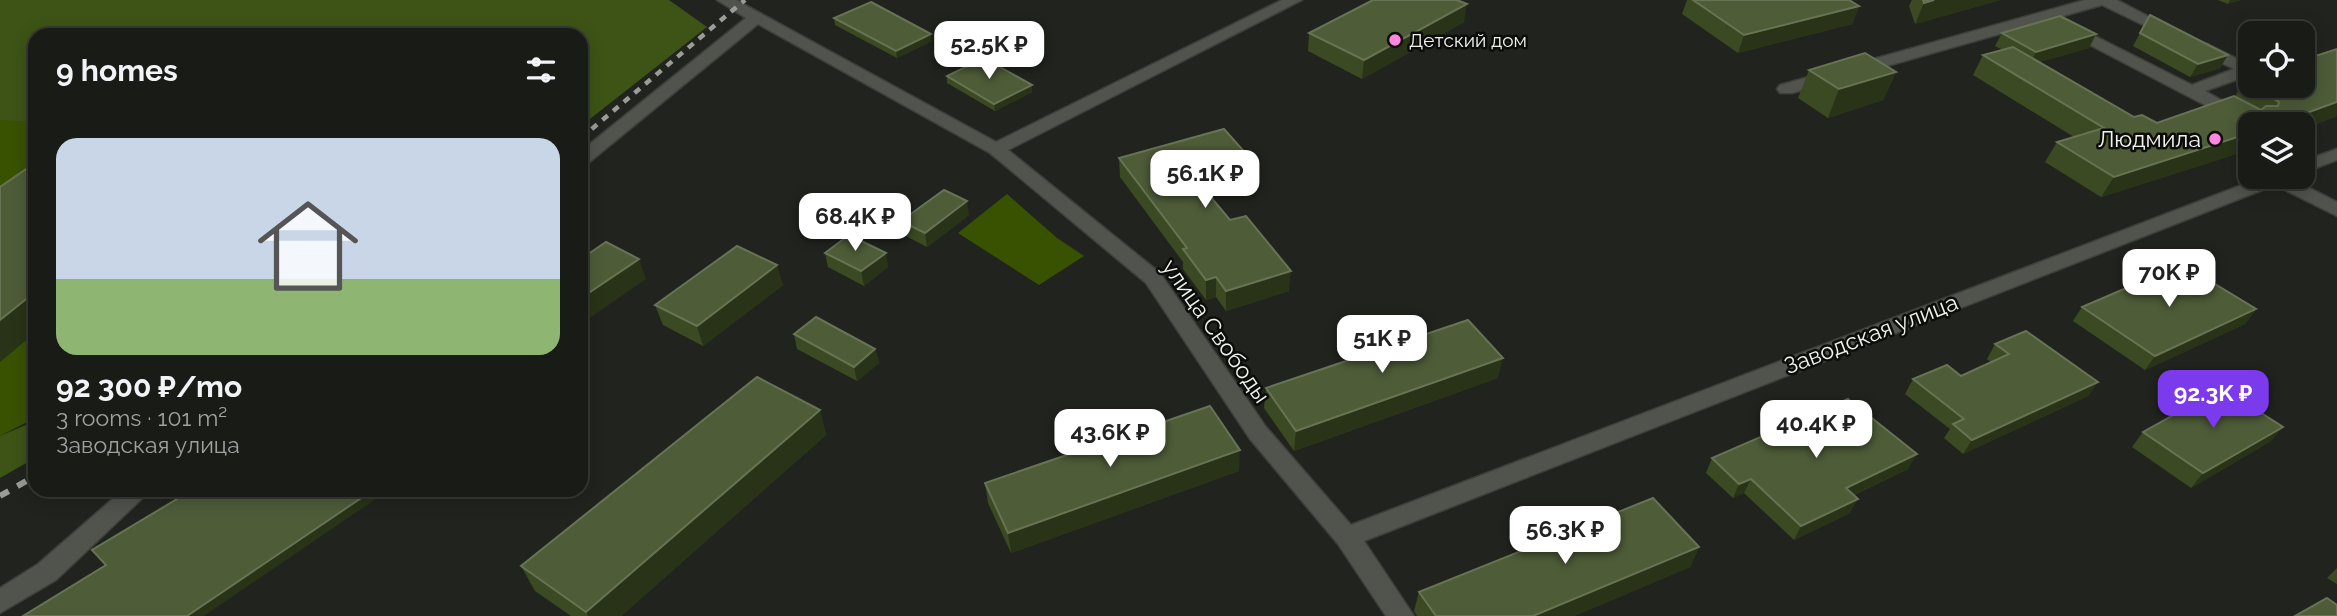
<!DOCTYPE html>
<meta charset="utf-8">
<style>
body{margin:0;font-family:Raleway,sans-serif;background:#22241f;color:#f1f3f6;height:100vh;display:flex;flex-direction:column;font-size:26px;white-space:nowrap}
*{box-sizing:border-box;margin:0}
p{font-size:23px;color:#9fa1a1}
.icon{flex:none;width:38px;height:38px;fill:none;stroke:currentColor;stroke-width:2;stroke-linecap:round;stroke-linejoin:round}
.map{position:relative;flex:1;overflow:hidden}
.side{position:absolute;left:28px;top:28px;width:560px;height:469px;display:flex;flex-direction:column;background:#191b16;border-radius:21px;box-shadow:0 4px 18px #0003,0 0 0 2px #373935}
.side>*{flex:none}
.fabs{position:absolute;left:2238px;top:21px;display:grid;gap:14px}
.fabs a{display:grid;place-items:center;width:77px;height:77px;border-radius:14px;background:#191b16;box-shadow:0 4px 18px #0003,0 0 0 2px #373935;font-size:35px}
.price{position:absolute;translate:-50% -60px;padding:0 16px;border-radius:14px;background:#fff;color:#222;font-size:23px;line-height:46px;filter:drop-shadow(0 2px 4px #0008)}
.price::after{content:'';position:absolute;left:50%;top:42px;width:21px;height:16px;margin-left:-10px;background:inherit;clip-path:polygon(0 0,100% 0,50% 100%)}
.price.on{background:#7c3aed;color:#fff}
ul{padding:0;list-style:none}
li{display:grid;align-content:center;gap:14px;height:371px;padding:0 28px}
li span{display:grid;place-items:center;height:217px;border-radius:21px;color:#555}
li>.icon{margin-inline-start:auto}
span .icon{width:126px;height:126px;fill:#fffc;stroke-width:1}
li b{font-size:30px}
h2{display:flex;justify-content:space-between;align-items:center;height:84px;padding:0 28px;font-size:30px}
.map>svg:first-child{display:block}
</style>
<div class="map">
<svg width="2337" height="616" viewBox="0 0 2337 616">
<rect width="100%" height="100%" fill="#21241e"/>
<g fill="#395202">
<path d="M0,0L35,35V418L0,436Z"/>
<path d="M1007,194L1057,238L1084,256L1039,285L958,233Z"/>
</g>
<g fill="#3d5416">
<path d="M0,0H669L707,27L581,126V35H35V122L0,120Z"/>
<path d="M35,421V458L0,478V436Z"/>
</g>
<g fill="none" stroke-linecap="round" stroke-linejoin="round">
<defs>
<g id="street">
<path d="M717,0H736L996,142L1282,0H1302L1008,150L1160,273L1266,427L1351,525L2263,177H2288L2337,202V216L2275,185L1364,541L1414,616H1386L1338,544L1250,439L1146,283L990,153L758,24L587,164L581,165V151L746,18Z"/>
<path d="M2085,0H2117L2180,33L2172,38L2166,36L2102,5L1792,93H1780L1777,89L1780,85Z"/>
<path d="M2069,23L2192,85L2234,69L2195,50V44H2207L2250,65V75L2205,91L2264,124H2250L2249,128L2063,31L2061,28Z"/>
<path d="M2337,149V160L2303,173V161Z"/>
<path d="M123,490H151L56,580L0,613V588L38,564Z"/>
</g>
</defs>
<use href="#street" stroke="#3d3f3a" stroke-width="3"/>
<use href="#street" fill="#50544c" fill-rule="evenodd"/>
<path stroke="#9a9c97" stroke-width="4.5" stroke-dasharray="7 7" stroke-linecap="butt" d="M581,138L745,0"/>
<path stroke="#9a9c97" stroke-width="6" stroke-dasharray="10 10" stroke-linecap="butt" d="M0,496L35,476"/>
</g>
<g fill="#3b4a22">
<path d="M1687,0H1849L1859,6L1852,24L1738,53L1682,14Z"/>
<path d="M1912,0H2000L1915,24L1909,6Z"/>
<path d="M2218,0H2241L2228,4Z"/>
<path d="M2150,15L2228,55L2220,68L2190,77L2133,46Z"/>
<path d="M834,18L932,41L897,58L835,25Z"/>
<path d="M1464,22L1362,79L1308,51L1309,33Z"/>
<path d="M2002,33L2096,34L2089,48L2039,62L2134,117L2157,123L2235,96L2247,78L2250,77V86H2303L2337,116L2303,129V124H2250V149L2227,157L2101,197L2045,162L2057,142L2074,137L1973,75L1983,55L2003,50L1995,46Z"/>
<path d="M1809,70L1896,72L1883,100L1828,118L1798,98Z"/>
<path d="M947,76L1032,92L995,111L947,83Z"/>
<path d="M1119,158L1248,177L1206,192L1289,291L1226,311L1216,297L1206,300L1183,269V262L1120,177Z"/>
<path d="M969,215L927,247L904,235L901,221Z"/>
<path d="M825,253L888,267L864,286L828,267Z"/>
<path d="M783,285L703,346L663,325L655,305Z"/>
<path d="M2082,307L2256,309L2245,324L2145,370L2073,321Z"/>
<path d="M794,334L875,349L879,363L857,381L797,349Z"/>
<path d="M1995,344L2098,382L2088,396L1963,454L1944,438L1950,429L1905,394L1913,379L1961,376L1991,362L1987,359Z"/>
<path d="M1498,378L1294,451L1264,408L1266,388Z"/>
<path d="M820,410L826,435L621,616H571L535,591L521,566Z"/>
<path d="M2143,432L2271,441L2191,488L2132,447Z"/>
<path d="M1712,458L1908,469L1854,495L1850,513L1794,540L1744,493L1733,498L1706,473Z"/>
<path d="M1239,471L1011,553L988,503L985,483Z"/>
<path d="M1699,547L1690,567L1574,616H1417L1414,611L1419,592Z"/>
<path d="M2337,568V584L2327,578Z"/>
</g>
<g fill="#283317">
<path d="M1934,0H2000L1915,24L1924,3Z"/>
<path d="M2230,0H2241L2228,4Z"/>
<path d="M1467,4L1464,22L1362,79L1364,60Z"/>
<path d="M1859,6L1852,24L1738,53L1744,35Z"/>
<path d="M931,34L932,41L897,58L896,51Z"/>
<path d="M2096,34L2089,48L2029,65L2036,52Z"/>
<path d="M2228,55L2220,68L2190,77L2198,64Z"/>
<path d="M1896,72L1883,100L1828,118L1839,89Z"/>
<path d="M1032,85V92L995,111L994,104Z"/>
<path d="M2337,102V116L2303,129V124H2276Z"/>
<path d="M2250,133V149L2227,157L2101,197L2114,177Z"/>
<path d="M1249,157L1248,177L1194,196V177Z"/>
<path d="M967,201L969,215L927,247L925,233Z"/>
<path d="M886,253L888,267L864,286L861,271Z"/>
<path d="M639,259L646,279L581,324V298Z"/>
<path d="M777,265L783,285L703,346L697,326Z"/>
<path d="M1291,271L1289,291L1226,311V291Z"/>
<path d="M1216,277V297L1206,300V280Z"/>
<path d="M35,292V333L0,362V320Z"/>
<path d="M2256,309L2245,324L2145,370L2155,356Z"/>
<path d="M875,349L879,363L857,381L854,367Z"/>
<path d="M1503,358L1498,378L1294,451L1296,431Z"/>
<path d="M2098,382L2088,396L1963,454L1972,440Z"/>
<path d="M820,410L826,435L621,616H588L586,612Z"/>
<path d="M2283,427L2271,441L2191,488L2203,473Z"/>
<path d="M1240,450L1239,471L1011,553L1008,533Z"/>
<path d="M1917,454L1908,469L1838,502L1846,488Z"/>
<path d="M1751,479L1744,493L1733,498L1739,484Z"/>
<path d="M373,490H389L204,616H187Z"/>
<path d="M1858,499L1850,513L1794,540L1801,526Z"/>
<path d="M1699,547L1690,567L1574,616H1533Z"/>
</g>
<g fill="#4e5c38" stroke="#687354" stroke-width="2">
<path d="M1373,0H1457L1467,4L1364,60L1309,33Z"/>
<path d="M1693,0H1849L1859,6L1744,35Z"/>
<path d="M1923,0H1934L1924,3Z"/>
<path d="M871,2L931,34L896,51L834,18Z"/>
<path d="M2150,15L2228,55L2198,64L2140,33Z"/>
<path d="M2060,16L2096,34L2036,52L2002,33Z"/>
<path d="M2013,47L2134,117L2142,115L2157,123L2234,96L2261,110L2266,106H2278L2279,102L2255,88L2262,86H2303V60L2337,49V102L2276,124H2250V133L2114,177L2057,142L2104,128L1983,55Z"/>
<path d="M1865,53L1896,72L1839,89L1809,70Z"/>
<path d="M984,58L1032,85L994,104L947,76Z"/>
<path d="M1224,129L1249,157L1194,177L1230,220L1246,216L1291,271L1226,291L1216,277L1206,280L1183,249L1187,248L1119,158Z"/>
<path d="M35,163V292L0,320V187Z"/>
<path d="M944,190L967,201L925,233L901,221Z"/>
<path d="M849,235L886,253L861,271L825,253Z"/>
<path d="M606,242L639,259L581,298V259Z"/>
<path d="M737,246L777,265L697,326L655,305Z"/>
<path d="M2182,264L2256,309L2155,356L2082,307Z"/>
<path d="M816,317L875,349L854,367L794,334Z"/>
<path d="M1468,320L1503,358L1296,431L1266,388Z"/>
<path d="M2026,331L2098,382L1972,440L1953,424L1964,419L1913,379L1947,365L1961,376L2009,354L1995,344Z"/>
<path d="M757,377L820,410L586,612L521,566Z"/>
<path d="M2222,388L2283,427L2203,473L2143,432Z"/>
<path d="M1848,399L1917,454L1846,488L1858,499L1801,526L1751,479L1739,484L1712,458Z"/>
<path d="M1210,406L1240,450L1008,533L985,483Z"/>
<path d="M192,490H373L187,616H23L106,565L92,550Z"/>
<path d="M1653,498L1699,547L1533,616H1436L1419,592Z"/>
<path d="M2327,598L2337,605V616H2295Z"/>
</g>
<g fill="#fe85e0" stroke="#0c0d0a" stroke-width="2.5">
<circle cx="1395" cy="40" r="7"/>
<circle cx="2215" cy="139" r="7"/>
</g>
<g text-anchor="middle" stroke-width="5" stroke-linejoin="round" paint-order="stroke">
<g font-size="19" fill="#f0f2ed" stroke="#0c0d0a" text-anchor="start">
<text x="1409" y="47">Детский дом</text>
</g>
<g font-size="23" fill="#f0f2ed" stroke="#0c0d0a" text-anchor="end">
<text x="2201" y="147">Людмила</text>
</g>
<g font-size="23" fill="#f0f2ed" stroke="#0c0d0a">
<text transform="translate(1216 331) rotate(55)" y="8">улица Свободы</text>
<text transform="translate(1871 334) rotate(-21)" y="8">Заводская улица</text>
</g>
</g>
</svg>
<div class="fabs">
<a><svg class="icon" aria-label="locate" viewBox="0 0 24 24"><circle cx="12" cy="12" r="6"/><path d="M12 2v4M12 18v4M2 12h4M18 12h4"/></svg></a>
<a><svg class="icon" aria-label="layers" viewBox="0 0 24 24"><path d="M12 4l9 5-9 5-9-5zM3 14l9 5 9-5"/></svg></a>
</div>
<b class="price" style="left:989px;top:81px">52.5K ₽</b>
<b class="price" style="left:1205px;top:210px">56.1K ₽</b>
<b class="price" style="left:855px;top:253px">68.4K ₽</b>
<b class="price" style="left:2169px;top:309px">70K ₽</b>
<b class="price" style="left:1382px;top:375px">51K ₽</b>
<b class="price on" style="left:2213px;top:430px">92.3K ₽</b>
<b class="price" style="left:1816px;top:460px">40.4K ₽</b>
<b class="price" style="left:1110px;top:469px">43.6K ₽</b>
<b class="price" style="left:1565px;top:566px">56.3K ₽</b>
<section class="side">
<h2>9 homes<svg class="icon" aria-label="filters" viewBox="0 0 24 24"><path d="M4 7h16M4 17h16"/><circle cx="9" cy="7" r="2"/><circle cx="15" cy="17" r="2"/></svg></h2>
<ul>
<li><span style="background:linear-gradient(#c9d6e8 65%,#8fb573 0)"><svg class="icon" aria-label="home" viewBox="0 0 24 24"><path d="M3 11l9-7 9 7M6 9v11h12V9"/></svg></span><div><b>92 300 ₽/mo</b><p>3 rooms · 101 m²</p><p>Заводская улица</p></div></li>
</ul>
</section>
</div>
